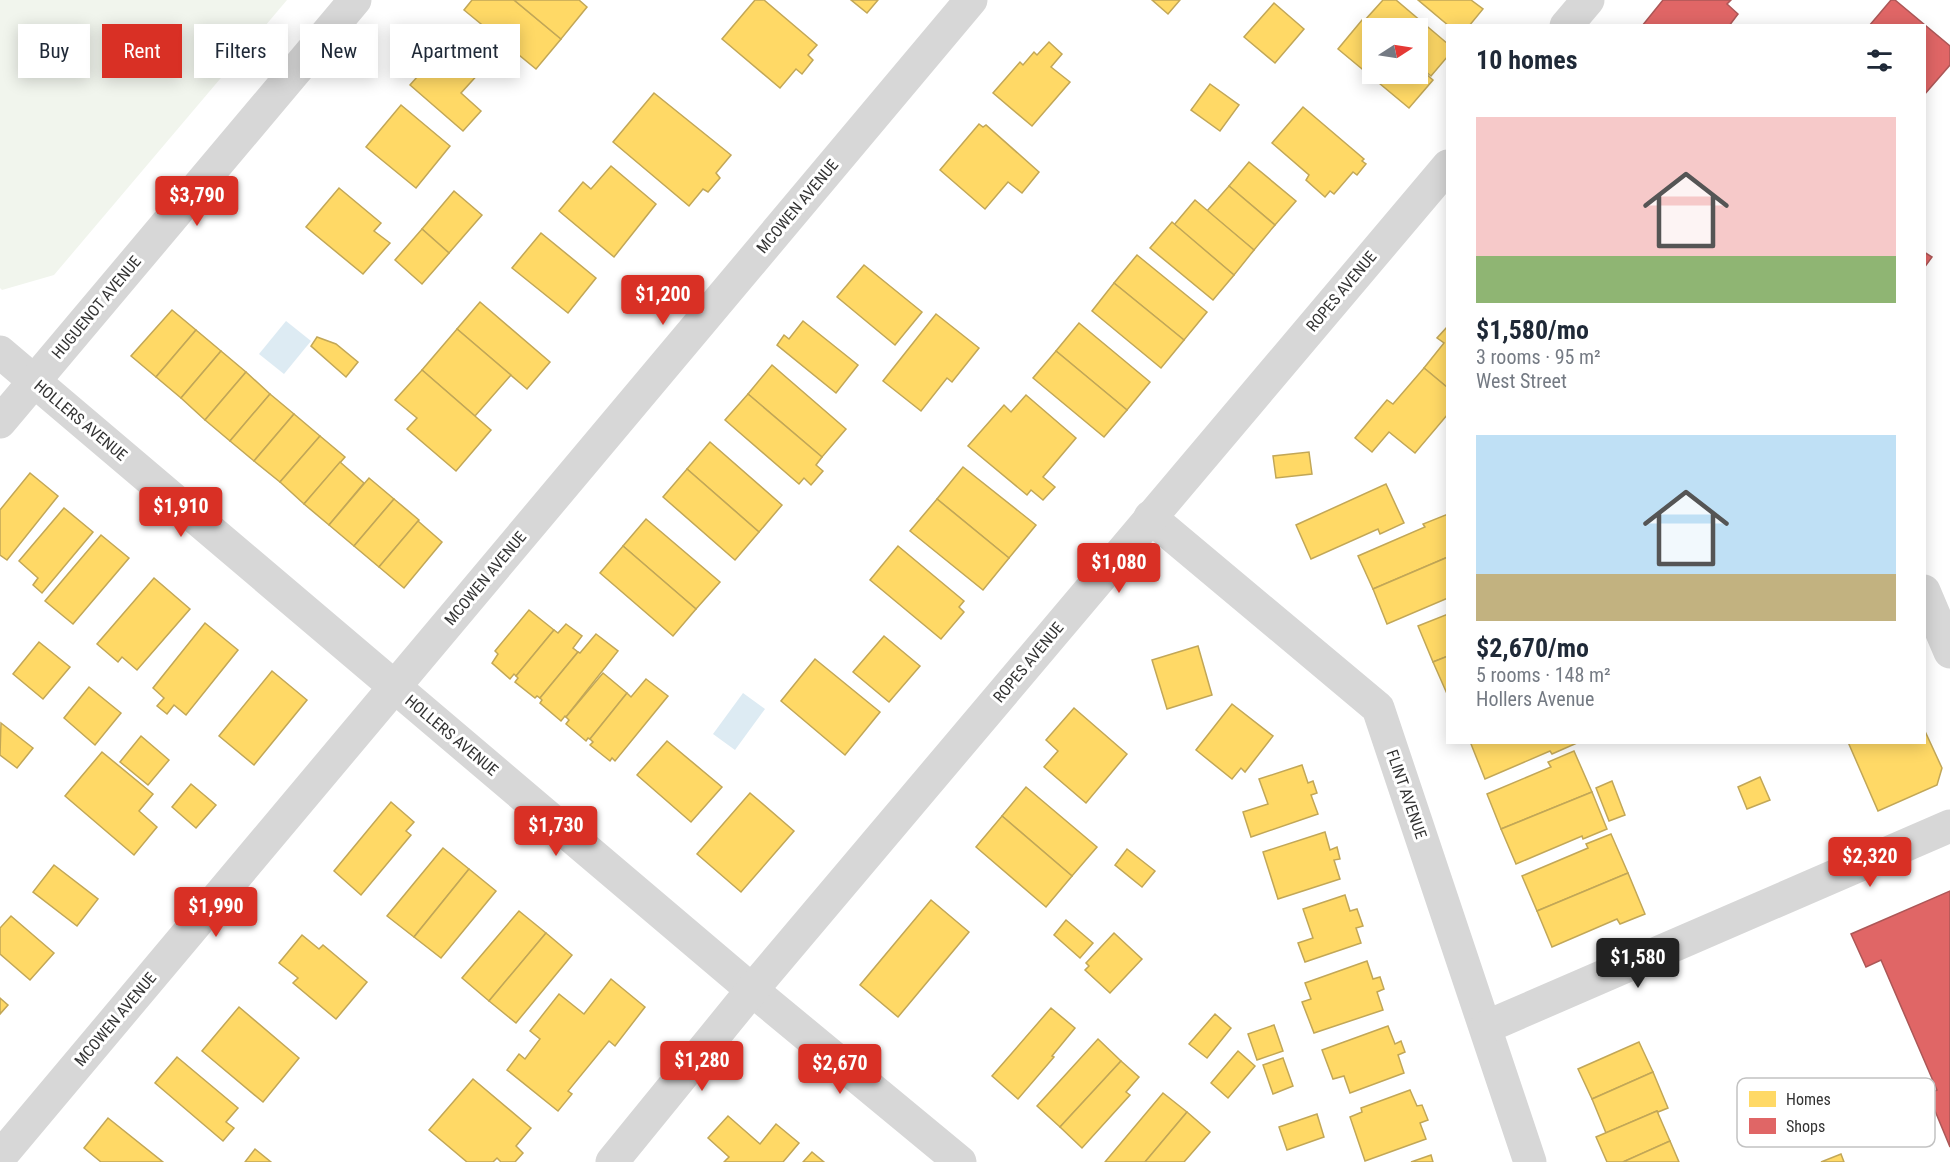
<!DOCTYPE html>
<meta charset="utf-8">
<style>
body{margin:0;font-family:"Roboto Condensed",sans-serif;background:#f6f6f7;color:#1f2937;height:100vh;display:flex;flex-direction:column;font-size:22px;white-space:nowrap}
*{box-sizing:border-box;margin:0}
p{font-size:20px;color:#747a83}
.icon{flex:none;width:33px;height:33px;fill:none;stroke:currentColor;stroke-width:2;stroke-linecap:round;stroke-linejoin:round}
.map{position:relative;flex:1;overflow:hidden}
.drawer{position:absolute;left:1446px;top:24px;width:480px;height:720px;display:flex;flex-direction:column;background:#fff;border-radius:0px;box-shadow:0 3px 15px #0003}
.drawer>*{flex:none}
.top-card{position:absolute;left:18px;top:24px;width:570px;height:54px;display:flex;gap:12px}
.needle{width:39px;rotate:78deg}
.buttons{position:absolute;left:1362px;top:18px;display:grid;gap:12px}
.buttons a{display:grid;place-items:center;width:66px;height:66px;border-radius:0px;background:#fff;box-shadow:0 3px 15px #0003;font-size:30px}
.price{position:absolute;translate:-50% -51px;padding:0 14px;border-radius:6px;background:#d93025;color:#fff;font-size:20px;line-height:39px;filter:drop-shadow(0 2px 3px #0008)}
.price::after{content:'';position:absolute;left:50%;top:36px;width:18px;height:14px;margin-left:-9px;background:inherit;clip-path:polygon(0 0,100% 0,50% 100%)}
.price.active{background:#222;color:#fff}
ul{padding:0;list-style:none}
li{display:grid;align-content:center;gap:12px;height:318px;padding:0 30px}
li span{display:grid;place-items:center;height:186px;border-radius:0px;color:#555}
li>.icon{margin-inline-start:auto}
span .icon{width:108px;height:108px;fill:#fffc;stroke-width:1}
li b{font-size:26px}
h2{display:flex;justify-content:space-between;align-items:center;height:72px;padding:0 30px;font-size:26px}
.pill{padding:0 21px;border-radius:0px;background:#fff;box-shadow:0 3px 15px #0003;font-size:21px;line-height:54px}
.pill.active{background:#d93025;color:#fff}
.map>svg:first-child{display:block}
</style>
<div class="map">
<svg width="1950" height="1162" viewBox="0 0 1950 1162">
<rect width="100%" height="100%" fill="#fff"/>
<path fill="#f1f5ed" d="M0,0H287L54,275L2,290L0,288Z"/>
<g fill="#ddebf3">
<path d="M286,321L311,341L284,374L259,354Z"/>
<path d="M743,693L765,709L735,750L713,734Z"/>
</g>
<g fill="#ffd966" stroke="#c2a757" stroke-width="1.5">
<path d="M472,0H514L561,39L536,69L464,10Z"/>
<path d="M514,0H579L587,7L561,39Z"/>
<path d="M755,0H764L817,45L808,55L813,60L802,74L796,69L780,88L722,39Z"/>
<path d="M851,0H878L867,13Z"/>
<path d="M1152,0H1180L1168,14Z"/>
<path d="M1383,0H1396L1448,44V56L1431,76L1418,65V28H1375L1365,20Z"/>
<path d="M1418,0H1471L1483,9L1469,26H1449Z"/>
<path d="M1274,3L1304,29L1275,63L1244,37Z"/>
<path d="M1362,20L1372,29V74H1418V67L1433,80L1409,108L1338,49Z"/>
<path d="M458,31L491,60L461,93L481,111L463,131L410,85Z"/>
<path d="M1049,42L1062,54L1051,67L1070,82L1032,126L993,93L1020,62L1023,65L1034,52L1037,55Z"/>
<path d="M1210,84L1239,105L1220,131L1191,110Z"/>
<path d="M654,93L731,155L716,173L720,178L708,192L703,189L689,206L613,142Z"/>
<path d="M401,105L450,146L416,188L366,147Z"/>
<path d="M1303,107L1364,159L1362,161L1366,164L1357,175L1353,172L1334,194L1330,191L1325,197L1306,180L1309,175L1272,143Z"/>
<path d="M979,124L983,127L986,125L1039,172L1022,193L1008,182L985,209L940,170Z"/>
<path d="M1249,162L1296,201L1275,225L1229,186Z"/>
<path d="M611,166L656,204L614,257L559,211L583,182L591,189Z"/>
<path d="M1229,186L1275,225L1254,250L1207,211Z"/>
<path d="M339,188L381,223L374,231L390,243L363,274L306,227Z"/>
<path d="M454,191L482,215L449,253L422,229Z"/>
<path d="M1195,200L1254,250L1234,275L1174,225Z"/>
<path d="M1172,222L1234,275L1213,300L1150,248Z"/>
<path d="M422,229L449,253L422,284L395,260Z"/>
<path d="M541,233L596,278L568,313L512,268Z"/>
<path d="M1137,255L1207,312L1184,340L1114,283Z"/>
<path d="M864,265L922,312L895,345L837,297Z"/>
<path d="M1114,283L1184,340L1161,368L1092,311Z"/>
<path d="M480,302L550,362L527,389L457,329Z"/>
<path d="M172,310L196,330L156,377L131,356Z"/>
<path d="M936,314L979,348L952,382L947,378L921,411L883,381Z"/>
<path d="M803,321L858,365L836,393L777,345L784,335L789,339Z"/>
<path d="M1079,323L1150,382L1127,410L1056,351Z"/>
<path d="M1448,326V388L1424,368L1444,343L1437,338Z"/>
<path d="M457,329L511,375L475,416L422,370Z"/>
<path d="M196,330L221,351L181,398L156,377Z"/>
<path d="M317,337L336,344L358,362L346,377L311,346Z"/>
<path d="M221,351L246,372L205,420L181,398Z"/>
<path d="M1056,351L1127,410L1104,437L1033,378Z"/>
<path d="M772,365L846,429L822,457L748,394Z"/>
<path d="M1424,368L1448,388V414L1415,453L1389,432L1372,452L1355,438L1387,400L1393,404Z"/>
<path d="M422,370L491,430L456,471L407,429L417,418L395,400Z"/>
<path d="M246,372L270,394L230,441L205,420Z"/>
<path d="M270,394L294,414L254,461L230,441Z"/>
<path d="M748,394L822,457L816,465L823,471L811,485L804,478L799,484L725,420Z"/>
<path d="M1026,395L1076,438L1043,477L1055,487L1043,500L1031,490L1027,495L968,446L1004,405L1011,412Z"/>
<path d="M294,414L320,436L280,482L254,461Z"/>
<path d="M320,436L345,457L304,504L280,482Z"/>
<path d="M710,442L782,505L759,532L687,469Z"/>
<path d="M1309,452L1312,474L1276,478L1273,456Z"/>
<path d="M340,462L364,483L329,525L304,504Z"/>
<path d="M963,467L1036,525L1009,558L937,499Z"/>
<path d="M687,469L759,532L735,560L663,497Z"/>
<path d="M30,473L58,496L7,560L0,555V510Z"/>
<path d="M369,478L394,499L354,546L329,525Z"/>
<path d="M1386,484L1404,523L1380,534L1378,529L1311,559L1296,525Z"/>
<path d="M394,499L419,520L379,567L354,546Z"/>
<path d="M937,499L1009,558L983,590L910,531Z"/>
<path d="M64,508L93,532L42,593L33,585L38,578L19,561Z"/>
<path d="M1448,514V557L1373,589L1358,556L1425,527L1423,524Z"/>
<path d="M646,519L720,582L696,609L623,546Z"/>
<path d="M418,521L442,542L404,588L379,567Z"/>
<path d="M101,535L129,558L73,624L45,601Z"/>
<path d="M623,546L696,609L673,636L600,573Z"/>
<path d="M898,546L964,601L959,607L964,612L941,639L870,580Z"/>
<path d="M1448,557V598L1387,624L1373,589Z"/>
<path d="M154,578L190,609L137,670L122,657L118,662L97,644Z"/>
<path d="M529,610L554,630L516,676L514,674L510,679L492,663L498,654L495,651Z"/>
<path d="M1448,614V656L1433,662L1418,626Z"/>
<path d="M205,623L238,650L186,715L174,705L167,714L157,706L164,698L153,688Z"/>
<path d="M566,624L582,636L573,648L578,652L540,698L537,696L535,698L515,682L518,678L516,676L554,630L558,633Z"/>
<path d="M596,634L618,651L566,717L565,716L561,721L540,703L542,700L540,698L578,652L580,653Z"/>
<path d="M884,636L920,666L889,702L853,672Z"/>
<path d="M39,642L70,667L43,699L13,674Z"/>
<path d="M1198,646L1212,695L1167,709L1152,660Z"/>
<path d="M1448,656V696L1433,662Z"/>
<path d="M815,659L880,712L845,755L781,701Z"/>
<path d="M272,671L307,700L254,765L219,736Z"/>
<path d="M603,673L627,693L590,739L588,738L586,741L566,724L569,720L566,717Z"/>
<path d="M646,679L668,696L615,761L612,758L610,761L590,745L593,742L590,739L627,693L631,697Z"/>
<path d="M89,687L121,713L95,745L64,718Z"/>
<path d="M1232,704L1273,736L1245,772L1241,768L1232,779L1196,750Z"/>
<path d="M1074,708L1127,754L1086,803L1044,767L1058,751L1046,740Z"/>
<path d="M1,723L33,748L17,768L0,755Z"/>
<path d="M1924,729L1942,768L1937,785L1878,811L1848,742H1924Z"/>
<path d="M141,736L169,760L148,785L120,762Z"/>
<path d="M667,741L722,787L691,822L637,775Z"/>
<path d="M1473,742H1577V743L1552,754L1550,751L1485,779L1471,744Z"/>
<path d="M1574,751L1592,792L1501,829L1487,794L1551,767L1548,762Z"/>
<path d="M102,752L153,794L139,811L157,827L134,855L65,796Z"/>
<path d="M1302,765L1308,783L1313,781L1317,793L1311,795L1318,814L1251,837L1243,812L1268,804L1259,779Z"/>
<path d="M1760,777L1770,800L1747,809L1738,787Z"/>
<path d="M1612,781L1625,815L1609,821L1596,788Z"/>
<path d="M191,784L216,805L196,828L172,807Z"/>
<path d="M1026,787L1097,847L1072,876L1002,816Z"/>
<path d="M1592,792L1607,829L1583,839L1582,836L1516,864L1501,829Z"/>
<path d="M750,793L794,831L741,892L697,854Z"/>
<path d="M391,802L414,822L406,831L411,835L361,895L334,871Z"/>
<path d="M1002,816L1072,876L1046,907L976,847Z"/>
<path d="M1325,832L1330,850L1337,847L1340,859L1334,860L1340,879L1278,899L1263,852Z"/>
<path d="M1611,834L1628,873L1537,911L1522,876L1588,848L1586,844Z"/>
<path d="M443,848L469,869L414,937L387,916Z"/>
<path d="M1127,849L1155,871L1142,887L1115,865Z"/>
<path d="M54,865L98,899L77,926L33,892Z"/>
<path d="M469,869L496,891L441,958L414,937Z"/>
<path d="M1628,873L1645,914L1620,924L1617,919L1552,947L1537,911Z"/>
<path d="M1345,895L1350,911L1357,909L1363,926L1356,928L1361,943L1305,962L1298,943L1313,938L1303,909Z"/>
<path d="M931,900L969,932L898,1017L860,985Z"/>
<path d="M519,911L546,933L489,1001L462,978Z"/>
<path d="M11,916L54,953L30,980L0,954V928Z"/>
<path d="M1066,920L1093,943L1080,958L1054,935Z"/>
<path d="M546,933L572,955L516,1023L489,1001Z"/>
<path d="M1114,933L1142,959L1110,993L1085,970L1089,966L1086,963Z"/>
<path d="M302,935L319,949L323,945L367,982L336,1019L293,983L298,978L279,963Z"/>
<path d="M1367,961L1373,979L1380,977L1384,989L1377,992L1383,1010L1314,1033L1302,1002L1311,999L1305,983Z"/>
<path d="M611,979L645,1007L615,1046L609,1041L568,1091L572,1094L558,1111L507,1070L519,1054L525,1059L540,1039L530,1031L559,994L584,1014Z"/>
<path d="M0,998L8,1005L0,1014Z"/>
<path d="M239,1007L299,1058L263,1102L202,1051Z"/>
<path d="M1051,1008L1075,1028L1052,1056L1054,1057L1018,1099L992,1076Z"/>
<path d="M1215,1014L1231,1028L1207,1058L1189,1044Z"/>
<path d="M1274,1025L1283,1051L1257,1060L1248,1034Z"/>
<path d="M1388,1026L1395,1044L1401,1041L1405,1052L1398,1055L1404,1073L1350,1093L1344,1076L1333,1079L1322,1050Z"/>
<path d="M1098,1039L1121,1061L1060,1127L1037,1106Z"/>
<path d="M1639,1042L1653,1072L1592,1099L1578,1069Z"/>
<path d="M1238,1051L1255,1066L1228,1098L1211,1083Z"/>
<path d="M177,1057L238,1108L226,1122L234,1128L223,1141L155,1083Z"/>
<path d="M1283,1058L1293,1086L1273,1094L1263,1065Z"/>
<path d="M1121,1061L1139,1077L1126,1092L1130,1095L1082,1148L1060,1127Z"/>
<path d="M1653,1072L1668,1108L1658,1112L1657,1111L1606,1133L1592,1099Z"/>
<path d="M473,1079L531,1128L516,1146L523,1153L515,1162H501L497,1158L493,1162H467L429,1130Z"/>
<path d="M1410,1090L1417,1106L1422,1105L1428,1120L1420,1123L1426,1139L1365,1161L1350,1117L1362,1112L1361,1108Z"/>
<path d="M1163,1093L1187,1112L1145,1162H1105Z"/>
<path d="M1657,1111L1670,1141L1623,1162H1607L1596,1137Z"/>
<path d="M1187,1112L1210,1132L1184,1162H1145Z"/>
<path d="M1317,1114L1324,1137L1287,1150L1279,1127Z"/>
<path d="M728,1116L760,1144L776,1124L799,1143L783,1162H724L729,1157L708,1138Z"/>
<path d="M108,1118L163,1162H101L84,1148Z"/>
<path d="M1670,1141L1679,1162H1623Z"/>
<path d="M255,1149L271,1162H245Z"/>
<path d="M812,1152L824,1162H803Z"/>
<path d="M1841,1154L1844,1162H1821Z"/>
<path d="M1431,1155L1433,1162H1411Z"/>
</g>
<g fill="#e06666" stroke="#ac5757" stroke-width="1.5">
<path d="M1663,0H1731L1727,4L1738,14L1729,26H1642Z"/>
<path d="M1891,0H1895L1950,46V65L1924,95V26H1869Z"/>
<path d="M1924,252L1932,257L1924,268Z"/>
<path d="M1950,891V1147L1928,1094L1937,1090L1881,960L1866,967L1851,934Z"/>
</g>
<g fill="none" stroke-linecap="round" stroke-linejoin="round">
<g stroke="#d7d7d7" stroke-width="33">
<path d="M1566,26L1588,0"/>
<path d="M0,352L752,990L960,1162"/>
<path d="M0,422L355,0"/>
<path d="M1150,517L1378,708L1530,1162"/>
<path d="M1924,591L1950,652"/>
<path d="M1486,1027L1950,826"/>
<path d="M0,1157L971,0"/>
<path d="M612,1162L752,990L1448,166"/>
</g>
</g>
<g text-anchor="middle" stroke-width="6" stroke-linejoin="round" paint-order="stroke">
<g font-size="16" fill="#333" stroke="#fff">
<text transform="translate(797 206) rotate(-50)" y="6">MCOWEN AVENUE</text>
<text transform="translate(1341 291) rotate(-50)" y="6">ROPES AVENUE</text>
<text transform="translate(96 307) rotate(-50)" y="6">HUGUENOT AVENUE</text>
<text transform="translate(81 420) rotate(40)" y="6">HOLLERS AVENUE</text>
<text transform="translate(485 578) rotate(-50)" y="6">MCOWEN AVENUE</text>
<text transform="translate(1028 662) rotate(-50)" y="6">ROPES AVENUE</text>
<text transform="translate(452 735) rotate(40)" y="6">HOLLERS AVENUE</text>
<text transform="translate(1407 794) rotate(71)" y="6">FLINT AVENUE</text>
<text transform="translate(115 1019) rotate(-50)" y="6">MCOWEN AVENUE</text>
</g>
</g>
<rect x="1737" y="1078" width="198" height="69" rx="9" fill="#fff" stroke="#c2c2c2" stroke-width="1.5"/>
<rect x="1749" y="1091" width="27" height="16" fill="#ffd966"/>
<rect x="1749" y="1118" width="27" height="16" fill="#e06666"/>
<g font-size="16" fill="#333">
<text x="1786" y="1105">Homes</text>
<text x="1786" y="1132">Shops</text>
</g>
</svg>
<div class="buttons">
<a><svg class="needle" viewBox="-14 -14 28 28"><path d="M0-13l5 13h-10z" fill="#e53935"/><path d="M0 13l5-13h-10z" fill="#747a83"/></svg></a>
</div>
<b class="price" style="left:197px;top:227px">$3,790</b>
<b class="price" style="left:663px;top:326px">$1,200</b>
<b class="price" style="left:181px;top:538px">$1,910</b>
<b class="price" style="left:1119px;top:594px">$1,080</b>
<b class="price" style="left:556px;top:857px">$1,730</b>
<b class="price" style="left:1870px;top:888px">$2,320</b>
<b class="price" style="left:216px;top:938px">$1,990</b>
<b class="price active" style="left:1638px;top:989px">$1,580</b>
<b class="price" style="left:702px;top:1092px">$1,280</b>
<b class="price" style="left:840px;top:1095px">$2,670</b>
<div class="top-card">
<a class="pill">Buy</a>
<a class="pill active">Rent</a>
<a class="pill">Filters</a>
<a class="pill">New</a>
<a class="pill">Apartment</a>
</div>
<section class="drawer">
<h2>10 homes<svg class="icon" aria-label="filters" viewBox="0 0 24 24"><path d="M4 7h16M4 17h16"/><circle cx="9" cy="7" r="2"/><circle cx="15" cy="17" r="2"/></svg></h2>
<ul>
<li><span style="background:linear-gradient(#f6c9c9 75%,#8fb573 0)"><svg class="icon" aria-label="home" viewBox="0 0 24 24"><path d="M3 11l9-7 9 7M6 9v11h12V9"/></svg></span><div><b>$1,580/mo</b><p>3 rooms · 95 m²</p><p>West Street</p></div></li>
<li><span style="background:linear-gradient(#bfe0f5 75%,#c2b280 0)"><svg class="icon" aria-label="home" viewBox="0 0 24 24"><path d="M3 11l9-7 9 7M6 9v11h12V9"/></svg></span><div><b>$2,670/mo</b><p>5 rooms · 148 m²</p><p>Hollers Avenue</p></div></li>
</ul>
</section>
</div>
